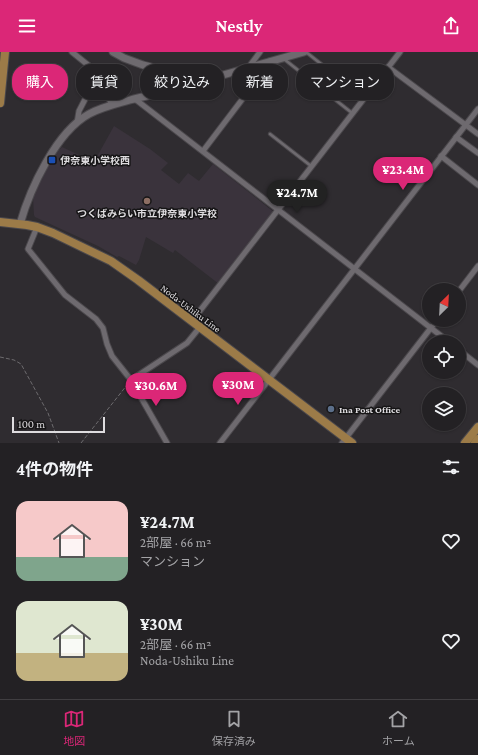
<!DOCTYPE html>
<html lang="ja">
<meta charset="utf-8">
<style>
body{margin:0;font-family:"Crimson Pro","Noto Sans JP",serif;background:#2f2e31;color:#f1f3f6;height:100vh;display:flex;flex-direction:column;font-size:15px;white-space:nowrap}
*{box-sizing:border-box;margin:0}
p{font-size:13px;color:#a3a3a6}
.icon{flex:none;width:22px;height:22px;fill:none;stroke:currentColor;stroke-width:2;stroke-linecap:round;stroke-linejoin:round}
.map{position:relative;height:391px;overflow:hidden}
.side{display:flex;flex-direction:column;background:#232124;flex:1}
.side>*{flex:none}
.guide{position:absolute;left:12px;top:12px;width:454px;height:36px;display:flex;gap:8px}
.needle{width:26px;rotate:24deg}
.tools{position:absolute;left:422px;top:231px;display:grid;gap:8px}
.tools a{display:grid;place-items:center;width:44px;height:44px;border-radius:50%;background:#232124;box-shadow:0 1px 3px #0004,0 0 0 1px #403e41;font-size:20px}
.scale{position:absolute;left:12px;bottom:10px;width:93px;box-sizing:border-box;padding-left:4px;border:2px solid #dedcdf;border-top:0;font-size:11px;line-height:14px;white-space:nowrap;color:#dedcdf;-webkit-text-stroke:3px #161516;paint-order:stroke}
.price{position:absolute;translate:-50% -34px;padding:0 9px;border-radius:14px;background:#db2777;color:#fff;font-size:13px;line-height:26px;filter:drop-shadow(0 1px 2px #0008)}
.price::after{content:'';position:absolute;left:50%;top:24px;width:12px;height:9px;margin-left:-6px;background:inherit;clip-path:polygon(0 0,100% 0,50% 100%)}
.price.selected{background:#222;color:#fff}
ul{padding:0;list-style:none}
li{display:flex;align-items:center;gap:12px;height:100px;padding:0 16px}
li span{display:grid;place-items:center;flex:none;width:112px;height:80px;border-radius:12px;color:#555}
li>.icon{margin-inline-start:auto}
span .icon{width:48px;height:48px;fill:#fffc;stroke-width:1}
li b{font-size:17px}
h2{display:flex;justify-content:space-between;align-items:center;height:48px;padding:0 16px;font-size:17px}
.chip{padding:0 14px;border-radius:16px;background:#232124;box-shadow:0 1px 3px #0004,0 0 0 1px #403e41;font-size:14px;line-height:36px}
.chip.selected{background:#db2777;color:#fff}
header{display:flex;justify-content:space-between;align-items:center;height:52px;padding:0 16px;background:#db2777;color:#fff;font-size:18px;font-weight:600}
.dock{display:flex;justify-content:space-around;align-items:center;height:56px;border-top:1px solid #403e41;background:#232124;font-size:11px;color:#a3a3a6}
.dock a{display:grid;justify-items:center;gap:2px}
.dock .selected{color:#db2777}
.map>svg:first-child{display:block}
</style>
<header><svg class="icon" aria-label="menu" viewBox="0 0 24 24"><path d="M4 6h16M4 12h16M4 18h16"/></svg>Nestly<svg class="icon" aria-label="share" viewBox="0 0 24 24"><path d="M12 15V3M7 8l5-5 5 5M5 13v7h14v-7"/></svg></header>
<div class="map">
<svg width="478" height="391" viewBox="0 0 478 391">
<rect width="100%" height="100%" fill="#2f2c30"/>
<path fill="#3a333c" d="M114,74L150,97L168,111L161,118L179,132L188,121L199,129L213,112L274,160L219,232L175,198L173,201L146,185L139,208L136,213L119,204L117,205L98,194L35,165L34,163L33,145L47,117L59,98L62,95L94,110Z"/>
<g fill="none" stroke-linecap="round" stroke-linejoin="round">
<defs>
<g id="lane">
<path d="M306,0L364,46"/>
<path d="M284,7L352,61"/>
<path d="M270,82L311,114"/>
</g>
<g id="street">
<path d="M72,0L93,17L98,22L79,59L77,71"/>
<path d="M388,15L478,82"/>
<path d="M248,16L260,0"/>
<path d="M91,37L108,45L112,53"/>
<path d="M135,47L449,290"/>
<path d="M456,85L478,101"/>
<path d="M203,99L266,16L270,9"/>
<path d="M441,104L478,133"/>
<path d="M37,175L28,197L65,243L96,267L103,276L107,292L112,304L131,328L167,391"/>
<path d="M459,239L478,214"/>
<path d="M192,269L400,0"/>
<path d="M459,298L478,313"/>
<path d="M131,328L187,291L200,275"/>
<path d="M220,391L478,57"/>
<path d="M342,391L437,268"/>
</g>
<g id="secondary">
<path d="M113,0L124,6L143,13L167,19L194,24L204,25L223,23L304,0"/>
<path d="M20,172C30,137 56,80 89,62C102,55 116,52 130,48C145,44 160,41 175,37L181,32L185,23"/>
</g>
<g id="primary">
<path d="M0,51L5,0"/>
<path d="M0,170L27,173L37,175L53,181L111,209L138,228L352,391"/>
<path d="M465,391L478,375"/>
<path d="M475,391L478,387"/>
</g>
</defs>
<use href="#lane" stroke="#4b484c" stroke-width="4.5"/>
<use href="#street" stroke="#4b484c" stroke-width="7"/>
<use href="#secondary" stroke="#4b484c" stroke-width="9"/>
<use href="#primary" stroke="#4b484c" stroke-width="10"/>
<g stroke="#6d6b6e" stroke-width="1" stroke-dasharray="4 2" stroke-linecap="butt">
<path d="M0,305L14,308L21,312L48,361L59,391"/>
<path d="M81,391L127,333"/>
</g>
<use href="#lane" stroke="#6e6a6f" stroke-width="2.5"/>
<use href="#street" stroke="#6e6a6f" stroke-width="5"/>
<use href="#secondary" stroke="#6e6a6f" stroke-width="7"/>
<use href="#primary" stroke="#9c7b48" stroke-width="8"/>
</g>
<rect fill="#1a4fb4" stroke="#161516" stroke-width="1.5" x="48" y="104" width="8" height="8" rx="2"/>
<circle fill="#8d6e63" stroke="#161516" stroke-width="1.5" cx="147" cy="149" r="4"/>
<circle fill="#5c6f8a" stroke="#161516" stroke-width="1.5" cx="331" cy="357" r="4"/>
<g text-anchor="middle" stroke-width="3" stroke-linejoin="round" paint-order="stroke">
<g font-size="10" font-weight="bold" fill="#dedcdf" stroke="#161516" text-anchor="start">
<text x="60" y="112">伊奈東小学校西</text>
<text x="147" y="165" text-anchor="middle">つくばみらい市立伊奈東小学校</text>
<text x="339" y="361">Ina Post Office</text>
</g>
<g font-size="10" fill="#dedcdf" stroke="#161516">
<text transform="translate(191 256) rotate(37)" y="4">Noda-Ushiku Line</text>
</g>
</g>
</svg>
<div class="tools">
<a><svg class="needle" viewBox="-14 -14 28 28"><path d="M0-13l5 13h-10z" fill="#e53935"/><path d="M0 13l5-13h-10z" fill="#a3a3a6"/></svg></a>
<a><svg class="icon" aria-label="locate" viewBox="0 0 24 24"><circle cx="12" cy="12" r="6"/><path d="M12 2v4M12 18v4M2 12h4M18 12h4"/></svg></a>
<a><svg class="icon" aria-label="layers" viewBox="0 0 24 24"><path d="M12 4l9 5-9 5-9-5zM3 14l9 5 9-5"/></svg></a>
</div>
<div class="scale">100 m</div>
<b class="price" style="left:403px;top:139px">¥23.4M</b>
<b class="price selected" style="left:297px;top:162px">¥24.7M</b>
<b class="price" style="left:238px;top:354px">¥30M</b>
<b class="price" style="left:156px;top:355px">¥30.6M</b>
<div class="guide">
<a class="chip selected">購入</a>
<a class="chip">賃貸</a>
<a class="chip">絞り込み</a>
<a class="chip">新着</a>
<a class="chip">マンション</a>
</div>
</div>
<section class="side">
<h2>4件の物件<svg class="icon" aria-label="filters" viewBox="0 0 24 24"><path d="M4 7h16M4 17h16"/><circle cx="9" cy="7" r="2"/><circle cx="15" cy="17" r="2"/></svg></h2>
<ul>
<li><span style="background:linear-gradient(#f6c9c9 70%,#7fa58c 0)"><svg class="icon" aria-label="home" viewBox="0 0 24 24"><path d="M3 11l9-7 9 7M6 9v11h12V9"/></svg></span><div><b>¥24.7M</b><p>2部屋 · 66 m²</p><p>マンション</p></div><svg class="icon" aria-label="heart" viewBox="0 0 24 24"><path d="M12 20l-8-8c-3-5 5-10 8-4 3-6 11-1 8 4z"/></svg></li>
<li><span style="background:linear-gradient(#dfe7d0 65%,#c2b280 0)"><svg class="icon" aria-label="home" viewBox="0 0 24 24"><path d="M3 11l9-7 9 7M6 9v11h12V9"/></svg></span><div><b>¥30M</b><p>2部屋 · 66 m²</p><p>Noda-Ushiku Line</p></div><svg class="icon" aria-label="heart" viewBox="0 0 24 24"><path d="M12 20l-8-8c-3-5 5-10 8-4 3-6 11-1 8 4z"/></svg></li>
</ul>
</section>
<nav class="dock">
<a class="selected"><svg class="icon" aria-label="map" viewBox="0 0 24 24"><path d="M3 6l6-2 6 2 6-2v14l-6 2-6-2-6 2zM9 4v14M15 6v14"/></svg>地図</a>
<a><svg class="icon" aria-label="saved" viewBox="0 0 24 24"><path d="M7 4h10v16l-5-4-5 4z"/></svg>保存済み</a>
<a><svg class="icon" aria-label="home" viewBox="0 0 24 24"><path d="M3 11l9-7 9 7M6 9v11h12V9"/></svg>ホーム</a>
</nav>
